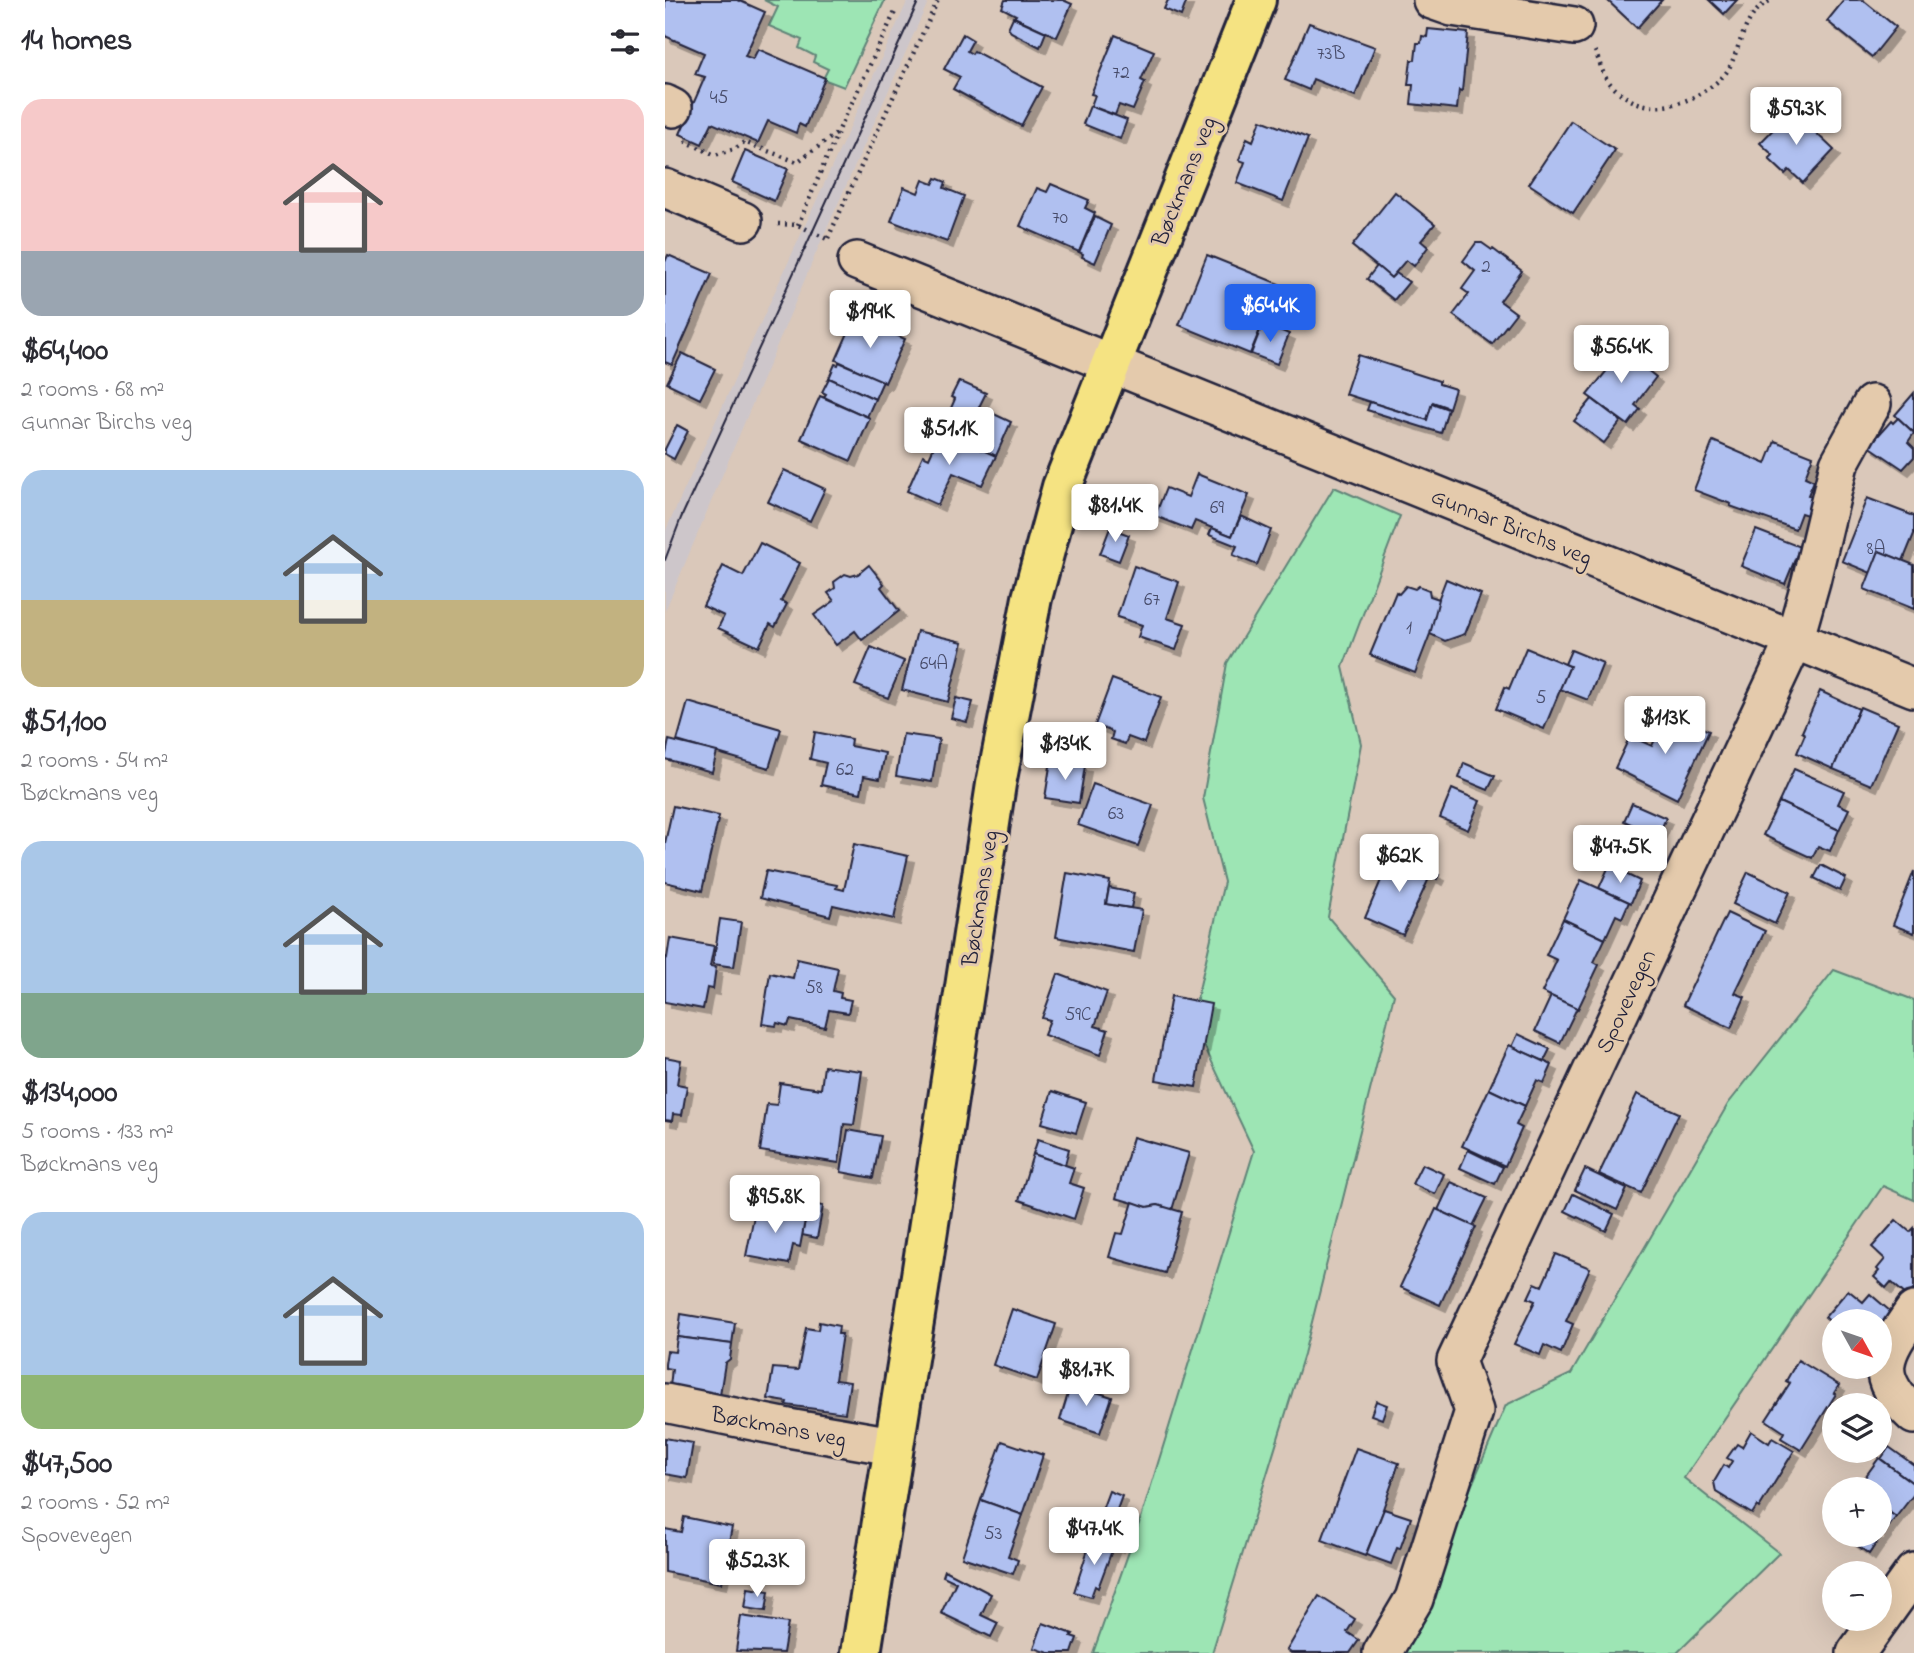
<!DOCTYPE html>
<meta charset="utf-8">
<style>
body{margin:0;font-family:"Indie Flower",sans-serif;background:#f2f2f3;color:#2b2b33;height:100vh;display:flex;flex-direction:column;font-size:26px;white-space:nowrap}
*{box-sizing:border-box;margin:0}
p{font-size:23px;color:#7c7c81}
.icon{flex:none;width:38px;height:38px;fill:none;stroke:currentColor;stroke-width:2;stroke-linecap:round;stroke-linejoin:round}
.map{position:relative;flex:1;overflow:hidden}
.panel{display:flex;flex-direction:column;background:#fff;width:665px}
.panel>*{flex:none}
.needle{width:46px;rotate:130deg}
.fabs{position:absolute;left:1157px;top:1309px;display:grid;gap:14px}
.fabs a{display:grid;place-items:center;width:70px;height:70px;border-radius:50%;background:#fff;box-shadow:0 7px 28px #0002;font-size:35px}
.price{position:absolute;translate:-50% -60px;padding:0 16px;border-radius:7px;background:#fff;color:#222;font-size:23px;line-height:46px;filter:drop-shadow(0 2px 4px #0008)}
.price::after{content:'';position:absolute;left:50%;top:42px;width:21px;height:16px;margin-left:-10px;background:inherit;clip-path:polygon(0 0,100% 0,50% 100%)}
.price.current{background:#2563eb;color:#fff}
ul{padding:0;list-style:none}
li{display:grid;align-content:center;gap:14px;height:371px;padding:0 21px}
li span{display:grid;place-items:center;height:217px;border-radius:21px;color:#555}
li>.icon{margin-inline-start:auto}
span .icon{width:126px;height:126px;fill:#fffc;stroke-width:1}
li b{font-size:30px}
h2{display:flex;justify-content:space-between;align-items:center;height:84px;padding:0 21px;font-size:30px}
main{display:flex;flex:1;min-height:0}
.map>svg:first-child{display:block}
</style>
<main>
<section class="panel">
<h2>14 homes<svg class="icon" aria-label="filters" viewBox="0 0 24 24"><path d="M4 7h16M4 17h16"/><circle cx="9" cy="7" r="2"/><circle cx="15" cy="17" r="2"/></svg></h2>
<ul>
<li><span style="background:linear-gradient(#f6c9c9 70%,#9aa5b1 0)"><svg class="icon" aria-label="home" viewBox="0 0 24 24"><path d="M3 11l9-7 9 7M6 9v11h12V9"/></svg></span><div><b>$64,400</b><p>2 rooms · 68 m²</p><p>Gunnar Birchs veg</p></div></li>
<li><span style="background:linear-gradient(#a9c7e8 60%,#c2b280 0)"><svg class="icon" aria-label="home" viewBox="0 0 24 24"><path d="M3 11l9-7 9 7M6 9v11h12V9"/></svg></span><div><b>$51,100</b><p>2 rooms · 54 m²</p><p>Bøckmans veg</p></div></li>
<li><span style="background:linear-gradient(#a9c7e8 70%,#7fa58c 0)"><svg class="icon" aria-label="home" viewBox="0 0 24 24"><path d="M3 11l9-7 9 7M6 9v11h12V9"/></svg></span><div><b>$134,000</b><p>5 rooms · 133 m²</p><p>Bøckmans veg</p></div></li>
<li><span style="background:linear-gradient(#a9c7e8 75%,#8fb573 0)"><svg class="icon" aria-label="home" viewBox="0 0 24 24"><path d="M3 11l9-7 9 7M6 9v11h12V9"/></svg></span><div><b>$47,500</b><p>2 rooms · 52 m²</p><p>Spovevegen</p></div></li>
</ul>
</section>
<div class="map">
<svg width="1249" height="1653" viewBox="0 0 1249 1653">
<defs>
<filter id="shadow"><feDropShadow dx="6" dy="6" stdDeviation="0" flood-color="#0004"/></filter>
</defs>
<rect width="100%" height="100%" fill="#dac8ba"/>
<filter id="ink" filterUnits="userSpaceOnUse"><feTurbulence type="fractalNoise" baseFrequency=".0143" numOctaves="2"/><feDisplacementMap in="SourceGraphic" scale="14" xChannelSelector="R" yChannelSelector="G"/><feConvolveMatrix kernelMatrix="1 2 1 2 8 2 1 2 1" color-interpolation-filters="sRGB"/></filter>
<g filter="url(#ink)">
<path fill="#cdc6ca" d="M243,0H264L151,253L0,611V532Z"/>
<g fill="#9de5b4" stroke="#608478" stroke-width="2">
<path d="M99,0H220L179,87L158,79L163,69L148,62L150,56L134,48L137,40L104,26L113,7Z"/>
<path d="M669,487L735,516L678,667L696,744L663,917L729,995L639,1354L547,1653H428L477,1515L589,1151L527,1020L559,882L538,798L562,663Z"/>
<path d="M1169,970L1249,1000V1200L1218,1186L1019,1478L1114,1553L1012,1653H735L841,1405L906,1374L1063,1104Z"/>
</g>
<g fill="#b0c0f0" stroke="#22223b" stroke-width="2" filter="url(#shadow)">
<path d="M0,0H73L100,12L80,56L88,59L93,49L160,78L140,127L134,124L131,133L103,121L93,143L47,123L37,144L15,134L40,77L30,74L39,53L0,36Z"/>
<path d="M340,0H398L407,4L392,37L349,17L351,15L337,8Z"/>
<path d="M503,0H522L516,16L499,9Z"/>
<path d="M942,0H997L972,28Z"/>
<path d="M1044,0H1072L1059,14Z"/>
<path d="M1179,0H1198L1231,27L1207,57L1162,21Z"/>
<path d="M348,17L381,32L375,47L346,32L343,28Z"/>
<path d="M644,23L710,47L690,96L648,79L644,90L620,80Z"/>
<path d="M763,29L803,33L797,91L794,90L792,109L746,104L748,85H743L746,60H750L752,43H756L757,36L762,37Z"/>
<path d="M298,34L308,40L302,51L307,54L309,51L377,87L356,126L288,89L295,77L279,69Z"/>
<path d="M450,35L489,51L476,80L480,82L468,110L454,105L450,115L426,106L430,95L426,94Z"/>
<path d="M425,106L462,120L455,139L418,124Z"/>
<path d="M1127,110L1169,150L1138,183L1124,170L1120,174L1104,159L1108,155L1095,143Z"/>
<path d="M596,120L643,138L618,201L572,183L580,162L574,160L582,138L588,141Z"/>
<path d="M906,121L950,150L908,213L864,184Z"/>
<path d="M80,151L123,169L109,201L67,182Z"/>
<path d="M271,178L281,182L279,188L299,196L282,242L226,221L239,187L253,193L258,180L268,184Z"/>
<path d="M386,184L424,200L420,208L430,213L414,252L355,226L372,188L382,192Z"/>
<path d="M730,192L770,224L756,241L763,247L749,266L741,260L726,278L687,246Z"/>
<path d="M430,217L446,225L430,263L417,257L418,254L414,252Z"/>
<path d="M811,243H817L827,250L828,249L857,271L835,301L851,313L827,344L788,315L804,294L797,289L810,271L798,261Z"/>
<path d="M3,255L47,274L7,365L0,362V262Z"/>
<path d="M542,255L614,284L585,354L514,325Z"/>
<path d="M712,266L726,278L731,273L744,282L729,300L702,279Z"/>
<path d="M190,317L240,339L220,383L171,360Z"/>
<path d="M598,323L624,334L612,364L586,354Z"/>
<path d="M949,343L991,377L970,405L975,409L963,425L922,395L944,368L935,361Z"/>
<path d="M17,353L50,369L35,399L2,383Z"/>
<path d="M693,355L774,381V384L790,389L784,408L768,402L762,420L680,394Z"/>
<path d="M174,362L218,381L210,399L164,378L170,364L173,365Z"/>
<path d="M164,378L210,399L202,417L159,397L161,394L157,392Z"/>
<path d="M294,381L321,393L314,407L346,422L331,456L276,431L290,399L286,397Z"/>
<path d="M1249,393V433L1230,415Z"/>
<path d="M155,396L205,418L186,461L136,439Z"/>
<path d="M927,399L956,421L939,443L909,421Z"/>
<path d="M705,402L762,420L767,403L783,409L776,433L702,410Z"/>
<path d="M1233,418L1249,433L1243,442L1249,448V457L1238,469L1204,446L1226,421L1228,423Z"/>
<path d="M12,425L23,431L9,459L0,454V449Z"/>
<path d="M276,431L331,456L317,485L288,473L273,505L242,491L258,455L264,458Z"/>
<path d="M1048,441L1101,464L1110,441L1148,456L1140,477L1149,481L1143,495L1151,498L1145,516L1136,513L1130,529L1065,506L1066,504L1029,490Z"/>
<path d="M119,470L160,489L145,521L103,502Z"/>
<path d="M532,474L584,495L567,536L530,521L526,530L490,516L501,488L523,497Z"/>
<path d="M1202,498L1249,516V534L1238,561L1214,551L1206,573L1177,561Z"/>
<path d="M576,516L606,530L592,565L568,555L572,546L544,535L547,528L567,536Z"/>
<path d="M445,528L464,535L454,561L435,554Z"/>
<path d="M1091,530L1135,547L1120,584L1076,566Z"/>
<path d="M95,543L135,563L116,601L122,604L110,627L105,624L94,647L53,628L59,616L38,606L58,566L78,576Z"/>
<path d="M1214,551L1249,565V609L1199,589Z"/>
<path d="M204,565L219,584L216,587L234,611L197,640L190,631L171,645L149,615L169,601L163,593L170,588L169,582L180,574L186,576L193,574Z"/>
<path d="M469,566L514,582L502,618L520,624L511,650L473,637L477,625L452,617Z"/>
<path d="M781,579L816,594L800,634L780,641L765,634L770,608Z"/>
<path d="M741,586L750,589L754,586L764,590L765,596L774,599L765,634L750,673L705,655L731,592L734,594Z"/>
<path d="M252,631L298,642L283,702L237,690Z"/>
<path d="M206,647L239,661L223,698L190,685Z"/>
<path d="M861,648L905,666L879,729L831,709L840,687L844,689Z"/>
<path d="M906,650L938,663L923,700L895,689L905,666L900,664Z"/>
<path d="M447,679L496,697L479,743L463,737L460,744L446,739L448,732L430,725Z"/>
<path d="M1155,691L1194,709L1168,769L1132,753L1140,734L1137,732Z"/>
<path d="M291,698L308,702L302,722L286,718Z"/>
<path d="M23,702L116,729L104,768L12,741Z"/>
<path d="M1195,707L1233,723L1206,785L1168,769Z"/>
<path d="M1003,712L1044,731L1012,799L950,768L965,736L987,746Z"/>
<path d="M150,732L186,739L185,746L220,753L215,779L199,776L196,793L156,785L161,763L145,759Z"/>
<path d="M238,734L274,739L267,782L231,776Z"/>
<path d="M4,740L52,752L47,772L0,759Z"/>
<path d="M386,760L420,766L414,803L380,798Z"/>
<path d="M799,763L830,776L823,790L794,778Z"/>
<path d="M1129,769L1179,791L1173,804L1184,809L1174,830L1114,802Z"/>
<path d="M428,784L488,805L473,846L413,825Z"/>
<path d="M787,789L815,801L803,830L775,818Z"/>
<path d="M1114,802L1174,830L1165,851L1153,846L1147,858L1098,835Z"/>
<path d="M967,803L1001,818L993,836L959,821Z"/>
<path d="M8,806L54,816L37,891L0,882V843Z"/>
<path d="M189,844L243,856L229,919L168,905L165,916L95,898L101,871L172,885L171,888L179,890Z"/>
<path d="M727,854L774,875L772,879L765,876L738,935L700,918Z"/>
<path d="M1156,865L1181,878L1175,891L1149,878Z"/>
<path d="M944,866L975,881L966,903L934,888Z"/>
<path d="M1249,871V933L1228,925Z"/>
<path d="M1083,872L1125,892L1110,924L1068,904Z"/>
<path d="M402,873L445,881L441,904L477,910L469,952L391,937Z"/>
<path d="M916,880L964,902L957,918L951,915L940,939L898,919Z"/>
<path d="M444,888L469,893L466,908L441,904Z"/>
<path d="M1062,913L1100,931L1070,993L1080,997L1066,1028L1018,1005Z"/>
<path d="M55,919L76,922L69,967L48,964Z"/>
<path d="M898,919L940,939L929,962L934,965L913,1009L877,992L892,960L881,955Z"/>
<path d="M5,938L49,946L45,966L51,967L48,989L42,988L38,1009L0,1002V957L2,958Z"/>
<path d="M132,959L173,968L168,991L176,993L175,998L186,1000L183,1013L164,1010L160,1027L125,1020L123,1026L112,1023L111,1026L97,1024L105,973L128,978Z"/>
<path d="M393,974L442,992L430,1026L443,1030L435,1055L379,1035L385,1020L377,1018Z"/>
<path d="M506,996L546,1004L531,1087L491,1080Z"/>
<path d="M886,996L912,1008L895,1043L870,1031Z"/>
<path d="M853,1034L885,1049L879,1061L847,1047Z"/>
<path d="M844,1045L887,1065L879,1083L872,1080L860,1106L824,1089Z"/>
<path d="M0,1057L16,1060L12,1084L22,1086L17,1115L8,1114L7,1121L0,1120Z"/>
<path d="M159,1066L197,1071L189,1125L179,1124L174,1163L95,1151L102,1104L112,1105L115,1083L156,1089Z"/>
<path d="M824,1089L860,1106L851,1125L857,1128L840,1166L797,1146Z"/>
<path d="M387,1091L421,1102L411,1133L377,1123Z"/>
<path d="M972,1094L1014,1113L976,1193L934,1174Z"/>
<path d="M183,1130L216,1136L208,1178L176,1172Z"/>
<path d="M468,1137L524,1153L507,1210L493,1205L482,1207L451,1198Z"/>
<path d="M373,1139L404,1149L400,1165L368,1154Z"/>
<path d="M803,1150L838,1167L830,1184L795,1168Z"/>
<path d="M368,1154L409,1168L404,1183L419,1188L409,1219L354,1200Z"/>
<path d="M757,1164L779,1174L770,1194L747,1184Z"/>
<path d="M920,1169L962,1189L952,1210L910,1190Z"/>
<path d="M786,1182L822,1198L808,1226L773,1210Z"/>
<path d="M908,1194L949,1214L941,1231L900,1211Z"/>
<path d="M130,1201L158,1206L152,1238L137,1235L141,1215L127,1213Z"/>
<path d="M468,1202L482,1207L493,1205L517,1212L500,1273L444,1257L451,1233L458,1234Z"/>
<path d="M91,1206L141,1215L135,1247L128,1245L124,1264L81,1256Z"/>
<path d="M771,1209L811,1227L775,1305L735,1287Z"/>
<path d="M1231,1220L1245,1232L1249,1228V1289L1242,1296L1226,1282L1221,1288L1209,1277L1214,1271L1212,1269L1220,1259L1207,1247Z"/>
<path d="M891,1254L925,1268L901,1321L908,1324L896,1353L879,1345L875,1355L849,1344L870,1301L863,1298L870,1283L877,1286Z"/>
<path d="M1183,1290L1198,1302L1205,1294L1232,1317L1214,1337V1321H1169V1325L1160,1317Z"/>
<path d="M347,1309L391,1324L372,1380L328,1365Z"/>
<path d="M16,1314L70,1323L67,1344L13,1337Z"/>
<path d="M154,1322L174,1326L173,1334H177L170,1380L185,1382L180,1413L121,1405L122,1402L103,1399L108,1368L133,1370L141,1328L153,1330Z"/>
<path d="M12,1337L67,1344L65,1359L60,1363L54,1401L4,1395L7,1369L0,1368V1364L2,1351L10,1352Z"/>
<path d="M1133,1360L1174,1385L1169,1393L1171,1394L1136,1450L1116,1438L1119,1432L1101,1420L1125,1383L1121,1381Z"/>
<path d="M406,1384L447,1397L435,1433L395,1420Z"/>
<path d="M711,1401L722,1405L717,1419L706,1415Z"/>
<path d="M1086,1431L1104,1443L1107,1438L1129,1451L1094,1508L1092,1506L1087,1514L1051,1492L1049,1482L1059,1465L1063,1468L1067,1461L1062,1458L1072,1444L1077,1447Z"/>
<path d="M0,1438L28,1443L22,1478L0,1474Z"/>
<path d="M337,1441L378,1455L358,1515L316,1500Z"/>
<path d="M1224,1447L1249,1465V1484L1216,1459Z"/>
<path d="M691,1448L734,1463L718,1509H719L700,1556L657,1540Z"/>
<path d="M1214,1458L1249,1484V1494L1231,1517L1214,1505V1489L1192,1488Z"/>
<path d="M444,1491L457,1496L449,1518L460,1522L452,1546L427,1537Z"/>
<path d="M316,1500L358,1515L343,1556L353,1560L348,1574L297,1557Z"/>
<path d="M1214,1505L1231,1517L1212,1542L1202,1535H1214Z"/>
<path d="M719,1509L746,1518L735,1549L732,1548L726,1564L701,1555Z"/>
<path d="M19,1517L67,1527L56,1583L0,1572V1529L16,1532Z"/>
<path d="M1178,1535H1202L1212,1542L1204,1554Z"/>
<path d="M427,1537L449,1545L433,1588L430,1586L426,1597L409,1592Z"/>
<path d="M280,1570L326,1594L316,1615L333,1623L326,1637L276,1613L291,1582L278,1576Z"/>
<path d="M83,1588L104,1591L101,1611L80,1608Z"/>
<path d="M654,1596L690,1619L682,1632L694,1640L685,1653H626L622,1650Z"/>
<path d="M76,1616L123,1623L118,1653L71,1651Z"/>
<path d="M378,1623L408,1634L406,1636L412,1638L407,1653H384L369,1648Z"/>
</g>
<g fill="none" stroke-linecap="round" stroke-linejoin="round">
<defs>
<g id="minor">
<path d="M767,0L787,7L909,26"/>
<path d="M0,104L8,108"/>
<path d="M0,188L78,221"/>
<path d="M192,261L1249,688"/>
<path d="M1249,1311C1219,1354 1204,1374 1249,1415"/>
<path d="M0,1403L123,1428L228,1446"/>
<path d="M717,1653L749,1599L809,1411L791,1361L1129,641L1146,581L1174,464L1207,404"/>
<path d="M1191,1653L1249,1572"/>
</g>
<path id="major" d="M196,1653L250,1315L331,784L367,598L397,487L591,0"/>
</defs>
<use href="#minor" stroke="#22223b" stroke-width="42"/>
<use href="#major" stroke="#22223b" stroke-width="44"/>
<g stroke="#22223b" stroke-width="4.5" stroke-dasharray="2 5" stroke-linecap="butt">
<path d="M930,51C934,60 937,73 943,81C967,110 997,112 1029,97C1040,91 1056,81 1063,70C1076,47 1079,11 1107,0"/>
<path d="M20,141L50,155L70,149L79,142L132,162L171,134"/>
<path d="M113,224L133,225L164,240"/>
<path d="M133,225L173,132L231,10"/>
<path d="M163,238L273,0"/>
</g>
<use href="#minor" stroke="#e4caac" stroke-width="37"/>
<use href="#major" stroke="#f5e382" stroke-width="38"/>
<path stroke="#22223b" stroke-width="2" d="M0,560L16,518L254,0"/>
</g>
</g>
<g text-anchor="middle" stroke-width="6" stroke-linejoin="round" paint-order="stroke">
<g font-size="19" fill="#464a68">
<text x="666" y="59">73B</text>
<text x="456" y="78">72</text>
<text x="54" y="103">45</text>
<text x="395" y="223">70</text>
<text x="821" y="272">2</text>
<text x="552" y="513">69</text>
<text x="1211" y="554">8A</text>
<text x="487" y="605">67</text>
<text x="744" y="633">1</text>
<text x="269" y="669">64A</text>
<text x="876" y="703">5</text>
<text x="180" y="775">62</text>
<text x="451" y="819">63</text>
<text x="149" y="993">58</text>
<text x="413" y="1020">59C</text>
<text x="328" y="1539">53</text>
</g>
<g font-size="23" fill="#22223b" stroke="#e4caac">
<text transform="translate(518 181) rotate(-68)" y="8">Bøckmans veg</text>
<text transform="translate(847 526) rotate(22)" y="8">Gunnar Birchs veg</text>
<text transform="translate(314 898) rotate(-81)" y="8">Bøckmans veg</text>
<text transform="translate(960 1001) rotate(-65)" y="8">Spovevegen</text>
<text transform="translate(114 1426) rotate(11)" y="8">Bøckmans veg</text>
</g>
</g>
</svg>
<div class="fabs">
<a><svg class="needle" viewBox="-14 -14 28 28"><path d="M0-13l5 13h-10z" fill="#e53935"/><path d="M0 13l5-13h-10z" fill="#7c7c81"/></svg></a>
<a><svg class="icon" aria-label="layers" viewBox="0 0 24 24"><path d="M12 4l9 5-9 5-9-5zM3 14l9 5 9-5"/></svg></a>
<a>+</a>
<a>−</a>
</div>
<b class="price" style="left:1131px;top:147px">$59.3K</b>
<b class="price current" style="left:605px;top:344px">$64.4K</b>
<b class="price" style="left:205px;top:350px">$194K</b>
<b class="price" style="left:956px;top:385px">$56.4K</b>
<b class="price" style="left:284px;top:467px">$51.1K</b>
<b class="price" style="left:450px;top:544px">$81.4K</b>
<b class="price" style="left:1000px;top:756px">$113K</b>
<b class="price" style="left:400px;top:782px">$134K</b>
<b class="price" style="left:955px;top:885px">$47.5K</b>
<b class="price" style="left:734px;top:894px">$62K</b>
<b class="price" style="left:110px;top:1235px">$95.8K</b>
<b class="price" style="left:421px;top:1408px">$81.7K</b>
<b class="price" style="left:429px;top:1567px">$47.4K</b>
<b class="price" style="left:92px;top:1599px">$52.3K</b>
</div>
</main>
